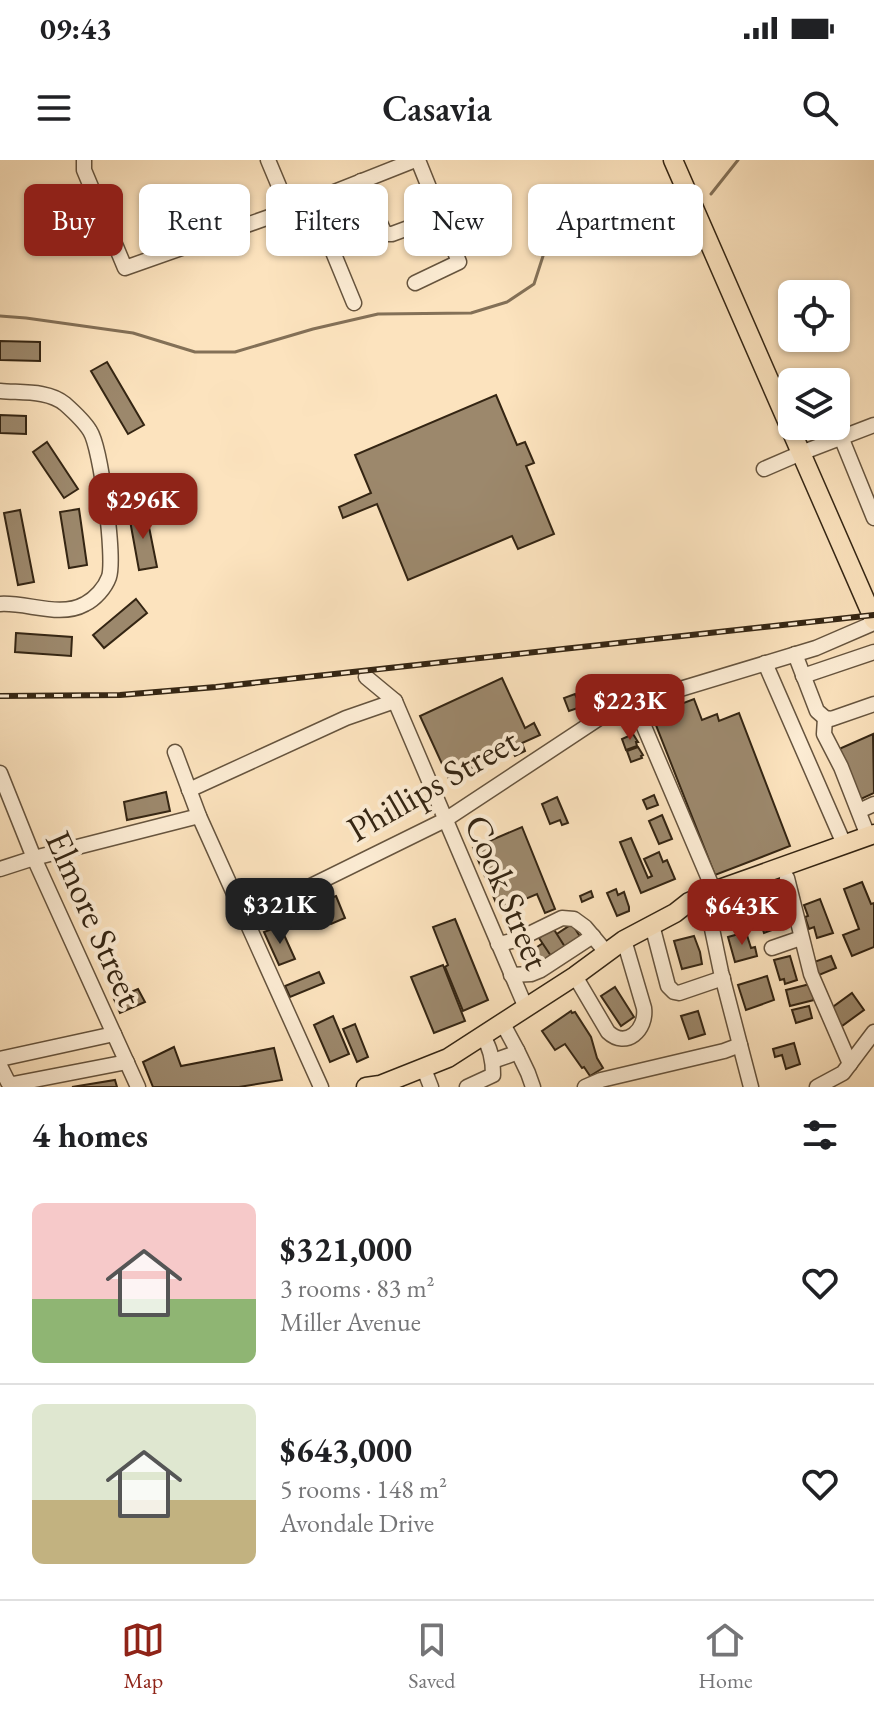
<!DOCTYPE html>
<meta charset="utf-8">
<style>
body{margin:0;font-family:"EB Garamond",serif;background:#f2f2f2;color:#202124;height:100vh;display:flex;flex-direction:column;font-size:30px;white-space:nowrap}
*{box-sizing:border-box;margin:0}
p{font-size:26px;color:#757577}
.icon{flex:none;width:44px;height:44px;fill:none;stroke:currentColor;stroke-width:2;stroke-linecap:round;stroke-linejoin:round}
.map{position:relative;height:927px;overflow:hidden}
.sheet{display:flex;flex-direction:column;background:#fff;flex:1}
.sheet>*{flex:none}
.top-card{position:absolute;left:24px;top:24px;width:826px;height:72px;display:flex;gap:16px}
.controls{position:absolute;left:778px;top:120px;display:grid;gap:16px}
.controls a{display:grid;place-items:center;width:72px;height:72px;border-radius:12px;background:#fff;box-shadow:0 2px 6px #0004;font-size:40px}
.price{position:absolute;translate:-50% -68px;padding:0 18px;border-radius:16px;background:#8f2418;color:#fff;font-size:26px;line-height:52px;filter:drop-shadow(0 2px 4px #0008)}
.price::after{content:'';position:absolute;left:50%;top:48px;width:24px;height:18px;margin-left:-12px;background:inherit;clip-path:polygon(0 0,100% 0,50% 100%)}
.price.active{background:#222;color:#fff}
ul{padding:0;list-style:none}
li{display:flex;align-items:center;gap:24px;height:200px;padding:0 32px}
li+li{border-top:2px solid #e0e0e0}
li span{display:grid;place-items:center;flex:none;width:224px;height:160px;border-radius:12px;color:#555}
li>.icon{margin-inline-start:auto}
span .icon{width:96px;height:96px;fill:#fffc;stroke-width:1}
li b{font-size:34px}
h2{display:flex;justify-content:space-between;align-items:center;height:96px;padding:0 32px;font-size:34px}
.pill{padding:0 28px;border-radius:12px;background:#fff;box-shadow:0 2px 6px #0004;font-size:28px;line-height:72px}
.pill.active{background:#8f2418;color:#fff}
.status{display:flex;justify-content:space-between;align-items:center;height:56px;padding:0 40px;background:#fff;direction:ltr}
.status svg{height:22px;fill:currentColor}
header{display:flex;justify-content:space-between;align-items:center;height:104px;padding:0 32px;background:#fff;font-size:36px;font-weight:600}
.menu{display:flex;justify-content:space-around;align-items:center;height:112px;border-top:2px solid #e0e0e0;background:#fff;font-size:22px;color:#757577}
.menu a{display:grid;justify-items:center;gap:4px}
.menu .active{color:#8f2418}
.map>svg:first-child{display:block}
</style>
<div class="status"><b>09:43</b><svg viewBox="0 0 49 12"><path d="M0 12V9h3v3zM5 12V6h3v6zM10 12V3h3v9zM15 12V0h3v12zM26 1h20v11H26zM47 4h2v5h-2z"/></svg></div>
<header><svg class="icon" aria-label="menu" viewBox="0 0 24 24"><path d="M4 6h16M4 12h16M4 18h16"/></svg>Casavia<svg class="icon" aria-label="search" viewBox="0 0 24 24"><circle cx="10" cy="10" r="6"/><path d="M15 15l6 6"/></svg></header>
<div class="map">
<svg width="874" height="927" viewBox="0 0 874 927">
<rect width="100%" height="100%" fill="#fce3be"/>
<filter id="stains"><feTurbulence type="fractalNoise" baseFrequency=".0025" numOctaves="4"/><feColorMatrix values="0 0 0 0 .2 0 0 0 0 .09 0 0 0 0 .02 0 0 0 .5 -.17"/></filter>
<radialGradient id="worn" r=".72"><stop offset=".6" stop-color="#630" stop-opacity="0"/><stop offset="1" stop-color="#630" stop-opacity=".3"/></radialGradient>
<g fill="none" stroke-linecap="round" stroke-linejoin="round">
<g stroke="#837057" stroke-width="3">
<path d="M711,34L738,0"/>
<path d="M0,156L26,158L133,173L195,192H235L313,169L378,154L471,153L507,142L534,124L544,93L561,75L673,47"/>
</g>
</g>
<g fill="#9c886c" stroke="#342513" stroke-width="2">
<path d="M0,181L40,182V201L0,200Z"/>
<path d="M107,202L144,265L128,274L91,211Z"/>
<path d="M496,235L517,285L525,282L534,303L526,306L554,374L518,389L512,376L408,420L377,344L343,358L339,347L371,333L355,295Z"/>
<path d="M0,255L26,256V274L0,273Z"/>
<path d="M47,282L78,329L64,338L33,292Z"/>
<path d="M79,349L87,405L69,408L60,352Z"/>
<path d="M20,350L34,422L18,425L4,353Z"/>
<path d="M146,352L157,407L139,410L129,355Z"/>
<path d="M136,439L147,453L104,488L93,475Z"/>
<path d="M16,473L72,477L71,496L15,492Z"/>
<path d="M502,518L525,568L534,563L540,575L522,583L525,591L515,596L512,590L449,619L420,556Z"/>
<path d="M575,534L581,547L569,551L564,538Z"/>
<path d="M694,539L702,560L717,554L719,561L739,553L790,686L715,715L652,555Z"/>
<path d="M633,574L638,582H636L637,586L626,590L622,579Z"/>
<path d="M873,574L874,633L861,639L839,589Z"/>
<path d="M638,587L643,595L641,596L642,598L631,602L627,591Z"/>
<path d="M166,632L170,651L127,660L124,642Z"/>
<path d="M654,635L658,645L647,649L643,640Z"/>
<path d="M557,637L568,663L562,665L560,660L550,664L542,644Z"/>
<path d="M662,655L672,679L659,684L649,661Z"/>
<path d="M522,667L555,749L545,753L537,734L499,750L473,688Z"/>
<path d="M631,678L648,718L652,716L644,699L659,692L663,702L667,700L675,719L641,733L620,682Z"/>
<path d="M862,722L871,744L874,743V787L852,796L843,775L859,769L844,729Z"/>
<path d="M616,729L618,735L624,732L629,747V751L617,756L607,733Z"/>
<path d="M591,731L593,737L582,742L580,736Z"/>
<path d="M336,736L345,758L331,764L323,746L328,744L326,740Z"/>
<path d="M820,739L833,773L817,778L814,767L809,769L805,757L808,756L804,745Z"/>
<path d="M787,743L794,762L764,773L758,754Z"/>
<path d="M455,759L488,840L463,851L445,807L448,805L433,767Z"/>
<path d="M572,764L581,778L536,807L528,793Z"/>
<path d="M280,766L295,799L279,805L264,772Z"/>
<path d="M553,768L565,787L551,796L539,778Z"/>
<path d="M746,772L751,788L755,787L757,796L735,802L728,777Z"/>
<path d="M694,776L700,792L702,804L682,809L674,781Z"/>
<path d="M790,796L797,820L785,824L784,819L780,820L774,800Z"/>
<path d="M831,796L836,808L819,815L814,802Z"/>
<path d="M443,805L465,861L434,873L411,817Z"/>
<path d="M319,812L324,823L290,837L285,826Z"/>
<path d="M767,816L774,840L746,850L738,825Z"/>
<path d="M810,824L814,840L790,846L786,830Z"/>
<path d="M615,827L634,857L621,866L601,836Z"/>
<path d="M138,829L145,842L120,853L114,839Z"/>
<path d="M852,833L864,850L842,866L830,849Z"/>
<path d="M809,846L812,858L796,863L792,850Z"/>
<path d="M571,851L572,853L575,852L591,877L597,898L603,908L590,916L584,907L582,908L565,884L555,890L542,871Z"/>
<path d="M698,851L705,874L689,879L681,856Z"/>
<path d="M333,856L349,894L330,902L314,865Z"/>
<path d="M355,864L368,897L357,902L343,869Z"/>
<path d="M794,883L800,904L786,909L782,895L775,897L773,889Z"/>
<path d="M174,887L181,906L274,888L282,920L239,927H153L143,902Z"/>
<path d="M115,920L117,927H72Z"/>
</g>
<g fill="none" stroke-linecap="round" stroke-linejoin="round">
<defs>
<g id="minor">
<path d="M84,0V10L125,108L289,50L415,0"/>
<path d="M268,0L289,50"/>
<path d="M361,21L385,74H392L419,64"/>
<path d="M312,41L354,143"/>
<path d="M415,123L459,102L418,0"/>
<path d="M0,231C21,233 48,230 65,244C74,252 84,261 90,271C101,288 115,398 109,417C105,428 95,439 85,444C60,458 27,442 0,444"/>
<path d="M841,277L874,358"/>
<path d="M764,309L801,293L874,265"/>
<path d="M795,494L817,551L825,558L831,559L874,544"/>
<path d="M765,503L844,684"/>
<path d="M803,516L874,492"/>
<path d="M366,517L395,541L526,848"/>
<path d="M634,543L714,731"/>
<path d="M825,558L824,574L841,607L868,676"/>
<path d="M175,592L199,656L321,927"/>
<path d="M0,613L34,698L138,927"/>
<path d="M189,630L346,558L395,541"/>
<path d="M859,651L874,644"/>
<path d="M0,709L34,698L199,656"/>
<path d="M787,718L811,814L850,904"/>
<path d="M707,745L721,812L751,927"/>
<path d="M246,758L445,660L607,553L634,543L816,488L874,463"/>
<path d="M652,765L668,826L674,832L679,833L723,818"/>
<path d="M498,784L517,780L562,758L574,759L585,767L606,792"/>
<path d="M772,788L801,778"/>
<path d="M511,815L531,814L541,810L593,776"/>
<path d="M575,816L608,872C626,889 647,870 644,848L624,780"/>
<path d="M517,890L528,913L533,927"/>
<path d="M0,899L114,874"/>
<path d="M493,901L513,894L517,890L503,864"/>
<path d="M0,906L8,922L13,924L127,902"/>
<path d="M424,909L431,927"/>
<path d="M467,927L493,915C493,901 491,888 483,877"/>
<path d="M585,927L601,920L724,891L740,885"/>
<path d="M817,927L843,913L874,872"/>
</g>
<g id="major">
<path d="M673,0L874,460"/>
<path d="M366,927L380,925L448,898L575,816L624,780L675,753L689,742L714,731L874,674"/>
</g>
</defs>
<use href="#minor" stroke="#66543e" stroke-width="17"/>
<use href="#major" stroke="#342513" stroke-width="21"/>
<use href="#minor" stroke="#fdedd5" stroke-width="14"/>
<use href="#major" stroke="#fce3be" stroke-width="18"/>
<defs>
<path id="rail" d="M0,536L120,535L216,527L874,455"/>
</defs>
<use href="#rail" stroke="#342513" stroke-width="6"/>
<use href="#rail" stroke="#fdedd5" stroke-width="3" stroke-dasharray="9" stroke-linecap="butt"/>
</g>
<g text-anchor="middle" stroke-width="8" stroke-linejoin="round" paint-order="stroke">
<g font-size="36" fill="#342513" stroke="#fdedd5">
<text transform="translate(432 624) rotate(-30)" y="13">Phillips Street</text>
<text transform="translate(508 732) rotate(67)" y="13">Cook Street</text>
<text transform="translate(95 758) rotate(66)" y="13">Elmore Street</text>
</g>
</g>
<rect width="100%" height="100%" filter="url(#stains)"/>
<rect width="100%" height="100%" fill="url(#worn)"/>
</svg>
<div class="controls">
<a><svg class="icon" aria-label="locate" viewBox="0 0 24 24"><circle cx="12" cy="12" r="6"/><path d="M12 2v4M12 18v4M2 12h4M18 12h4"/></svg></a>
<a><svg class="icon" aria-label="layers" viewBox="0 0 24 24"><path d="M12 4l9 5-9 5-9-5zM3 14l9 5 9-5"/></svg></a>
</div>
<b class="price" style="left:143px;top:381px">$296K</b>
<b class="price" style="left:630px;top:582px">$223K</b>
<b class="price active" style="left:280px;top:786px">$321K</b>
<b class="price" style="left:742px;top:787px">$643K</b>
<div class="top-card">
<a class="pill active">Buy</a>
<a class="pill">Rent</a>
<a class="pill">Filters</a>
<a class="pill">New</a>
<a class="pill">Apartment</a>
</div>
</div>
<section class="sheet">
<h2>4 homes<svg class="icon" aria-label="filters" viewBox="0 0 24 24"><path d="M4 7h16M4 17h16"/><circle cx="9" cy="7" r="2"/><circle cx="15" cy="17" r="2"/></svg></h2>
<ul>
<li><span style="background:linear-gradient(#f6c9c9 60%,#8fb573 0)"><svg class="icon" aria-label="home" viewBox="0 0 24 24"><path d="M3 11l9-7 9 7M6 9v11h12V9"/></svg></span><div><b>$321,000</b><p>3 rooms · 83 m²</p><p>Miller Avenue</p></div><svg class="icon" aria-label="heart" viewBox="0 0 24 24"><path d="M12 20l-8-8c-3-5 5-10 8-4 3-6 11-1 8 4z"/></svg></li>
<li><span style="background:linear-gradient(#dfe7d0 60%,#c2b280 0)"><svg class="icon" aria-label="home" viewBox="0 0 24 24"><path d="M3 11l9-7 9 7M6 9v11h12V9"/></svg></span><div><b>$643,000</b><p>5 rooms · 148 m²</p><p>Avondale Drive</p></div><svg class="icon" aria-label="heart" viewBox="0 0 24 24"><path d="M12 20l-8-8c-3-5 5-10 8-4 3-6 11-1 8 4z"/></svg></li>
</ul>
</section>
<nav class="menu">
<a class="active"><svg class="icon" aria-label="map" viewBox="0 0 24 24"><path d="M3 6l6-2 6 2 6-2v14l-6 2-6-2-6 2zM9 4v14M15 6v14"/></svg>Map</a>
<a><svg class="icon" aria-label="saved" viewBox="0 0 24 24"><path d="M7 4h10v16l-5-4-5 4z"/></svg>Saved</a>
<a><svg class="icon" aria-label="home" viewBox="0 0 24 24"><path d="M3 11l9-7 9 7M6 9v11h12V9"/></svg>Home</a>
</nav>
